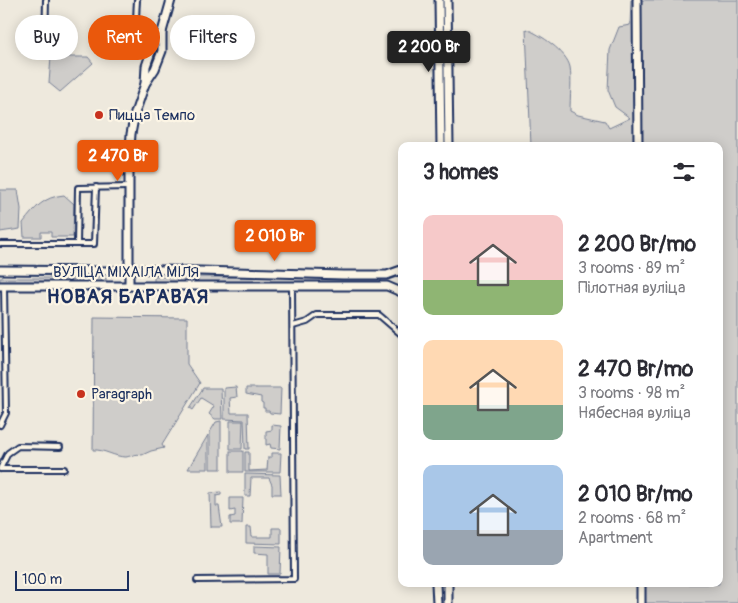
<!DOCTYPE html>
<meta charset="utf-8">
<style>
body{margin:0;font-family:Pangolin,sans-serif;background:#f2f2f3;color:#2b2b33;height:100vh;display:flex;flex-direction:column;font-size:19px;white-space:nowrap}
*{box-sizing:border-box;margin:0}
p{font-size:16px;color:#7c7c81}
.icon{flex:none;width:28px;height:28px;fill:none;stroke:currentColor;stroke-width:2;stroke-linecap:round;stroke-linejoin:round}
.map{position:relative;flex:1;overflow:hidden}
.panel{position:absolute;left:398px;top:142px;width:325px;height:445px;display:flex;flex-direction:column;background:#fff;border-radius:10px;box-shadow:0 2px 12px #0003}
.panel>*{flex:none}
.hud{position:absolute;left:15px;top:15px;width:308px;height:45px;display:flex;gap:10px}
.scale{position:absolute;left:15px;bottom:12px;width:114px;box-sizing:border-box;padding-left:5px;border:2px solid #1b2f5e;border-top:0;font-size:14px;line-height:18px;white-space:nowrap;color:#1b2f5e;-webkit-text-stroke:4px #fcf5e5;paint-order:stroke}
.price{position:absolute;translate:-50% -42px;padding:0 11px;border-radius:5px;background:#ea580c;color:#fff;font-size:16px;line-height:32px;filter:drop-shadow(0 1px 2px #0008)}
.price::after{content:'';position:absolute;left:50%;top:30px;width:15px;height:11px;margin-left:-8px;background:inherit;clip-path:polygon(0 0,100% 0,50% 100%)}
.price.active{background:#222;color:#fff}
ul{padding:0;list-style:none}
li{display:flex;align-items:center;gap:15px;height:125px;padding:0 25px}
li span{display:grid;place-items:center;flex:none;width:140px;height:100px;border-radius:10px;color:#555}
li>.icon{margin-inline-start:auto}
span .icon{width:60px;height:60px;fill:#fffc;stroke-width:1}
li b{font-size:21px}
h2{display:flex;justify-content:space-between;align-items:center;height:60px;padding:0 25px;font-size:21px}
.tag{padding:0 18px;border-radius:22px;background:#fff;box-shadow:0 2px 12px #0003;font-size:18px;line-height:45px}
.tag.active{background:#ea580c;color:#fff}
.map>svg:first-child{display:block}
</style>
<div class="map">
<svg width="738" height="603" viewBox="0 0 738 603">
<rect width="100%" height="100%" fill="#eee9dd"/>
<filter id="ink" filterUnits="userSpaceOnUse"><feTurbulence type="fractalNoise" baseFrequency=".02" numOctaves="2"/><feDisplacementMap in="SourceGraphic" scale="10" xChannelSelector="R" yChannelSelector="G"/><feConvolveMatrix kernelMatrix="1 2 1 2 8 2 1 2 1" color-interpolation-filters="sRGB"/></filter>
<g filter="url(#ink)">
<g fill="#cfcdca" stroke="#757e94">
<path d="M631,0H738V603H644L643,584H719V146H531L526,29C540,34 567,52 570,67C572,78 570,99 570,111L578,115L605,121L609,128L630,118L615,107L608,90L610,50L619,27L630,25Z"/>
<path d="M51,57H88L93,63L60,92L49,83Z"/>
<path d="M0,190H18L21,209L20,229L0,232Z"/>
<path d="M64,195L74,204L73,237H51V232H41V237H24L23,223C35,208 43,197 64,195Z"/>
<path d="M154,277H381V284L154,283Z"/>
<rect x="0" y="278" width="106" height="4"/>
<path d="M94,317L187,318V364L200,383L162,445L164,448L151,451L142,455C136,453 132,456 126,457C114,457 104,449 93,450Z"/>
<path d="M236,387L237,397L230,398L231,413H248L249,449H245L244,420L224,419V388Z"/>
<path d="M203,388H221L222,419H215L209,414L214,406L201,398L193,410L190,408Z"/>
<path d="M246,388H281L280,414L270,413L269,411H265V408H263V403L261,402V397L246,394Z"/>
<path d="M221,421V469H210V432L216,422Z"/>
<path d="M230,421H243L242,449H230Z"/>
<path d="M272,425L281,426L280,449L271,448L270,444L266,445V431L272,430Z"/>
<path d="M208,435V469H188Z"/>
<rect x="230" y="451" width="13" height="21"/>
<path d="M245,452H249V471L267,470L268,457H272V453H281L280,472H245Z"/>
<path d="M245,474L280,475L281,494H272V485L269,478H251L250,496H245Z"/>
<path d="M221,492V495L216,496V506H219L222,527H211L210,493Z"/>
<path d="M230,498H243L242,524H230V517L235,516V510L230,511Z"/>
<path d="M246,527H251L252,537H272V528H281V544L246,543Z"/>
<path d="M254,546L281,547L280,574H268V554L254,553Z"/>
</g>
<g fill="none" stroke-linecap="round" stroke-linejoin="round">
<defs>
<g id="service">
<path d="M137,0C136,23 132,31 155,43"/>
<path d="M45,47L46,0"/>
<path d="M0,244H94L96,187"/>
<path d="M77,244L78,188L129,187"/>
<path d="M293,326L307,322L317,315H379L401,334"/>
<path d="M0,425L6,413L4,286"/>
<path d="M0,469L8,453L18,446L60,447"/>
<path d="M1,469H64"/>
<path d="M197,580L294,579L292,286"/>
</g>
<g id="minor">
<path d="M439,0L441,146"/>
<path d="M447,0L449,146"/>
<path d="M637,0L638,146"/>
<path d="M145,84L155,69L162,51V32L171,0"/>
<path d="M0,270L110,271L129,269L343,275H387L401,270"/>
<path d="M0,286H387L401,292"/>
<path d="M129,286V164L131,134L135,113L145,84L146,66L153,46L162,32"/>
<path d="M436,584L437,603"/>
<path d="M641,584V603"/>
<path d="M448,603V584"/>
</g>
</defs>
<use href="#service" stroke="#1b2f5e" stroke-width="8"/>
<use href="#minor" stroke="#1b2f5e" stroke-width="11"/>
<use href="#service" stroke="#fcf5e5" stroke-width="4"/>
<use href="#minor" stroke="#fcf5e5" stroke-width="7"/>
</g>
</g>
<g fill="#c8321e" stroke="#fcf5e5" stroke-width="2">
<circle cx="99" cy="115" r="5"/>
<circle cx="81" cy="394" r="5"/>
</g>
<g text-anchor="middle" stroke-width="4.5" stroke-linejoin="round" paint-order="stroke">
<g font-size="15" fill="#1b2f5e" stroke="#fcf5e5" text-anchor="start">
<text x="109" y="120">Пицца Темпо</text>
<text x="91" y="399">Paragraph</text>
</g>
<g font-size="15" fill="#1b2f5e" stroke="#fcf5e5">
<text x="126" y="277">ВУЛІЦА МІХАІЛА МІЛЯ</text>
</g>
<g font-size="20" font-weight="bold" letter-spacing="1" fill="#1b2f5e" stroke="#fcf5e5">
<text x="128" y="303">НОВАЯ БАРАВАЯ</text>
</g>
</g>
</svg>
<div class="scale">100 m</div>
<b class="price active" style="left:429px;top:73px">2 200 Br</b>
<b class="price" style="left:118px;top:182px">2 470 Br</b>
<b class="price" style="left:275px;top:262px">2 010 Br</b>
<div class="hud">
<a class="tag">Buy</a>
<a class="tag active">Rent</a>
<a class="tag">Filters</a>
</div>
<section class="panel">
<h2>3 homes<svg class="icon" aria-label="filters" viewBox="0 0 24 24"><path d="M4 7h16M4 17h16"/><circle cx="9" cy="7" r="2"/><circle cx="15" cy="17" r="2"/></svg></h2>
<ul>
<li><span style="background:linear-gradient(#f6c9c9 65%,#8fb573 0)"><svg class="icon" aria-label="home" viewBox="0 0 24 24"><path d="M3 11l9-7 9 7M6 9v11h12V9"/></svg></span><div><b>2 200 Br/mo</b><p>3 rooms · 89 m²</p><p>Пілотная вуліца</p></div></li>
<li><span style="background:linear-gradient(#ffd9b3 65%,#7fa58c 0)"><svg class="icon" aria-label="home" viewBox="0 0 24 24"><path d="M3 11l9-7 9 7M6 9v11h12V9"/></svg></span><div><b>2 470 Br/mo</b><p>3 rooms · 98 m²</p><p>Нябесная вуліца</p></div></li>
<li><span style="background:linear-gradient(#a9c7e8 65%,#9aa5b1 0)"><svg class="icon" aria-label="home" viewBox="0 0 24 24"><path d="M3 11l9-7 9 7M6 9v11h12V9"/></svg></span><div><b>2 010 Br/mo</b><p>2 rooms · 68 m²</p><p>Apartment</p></div></li>
</ul>
</section>
</div>
